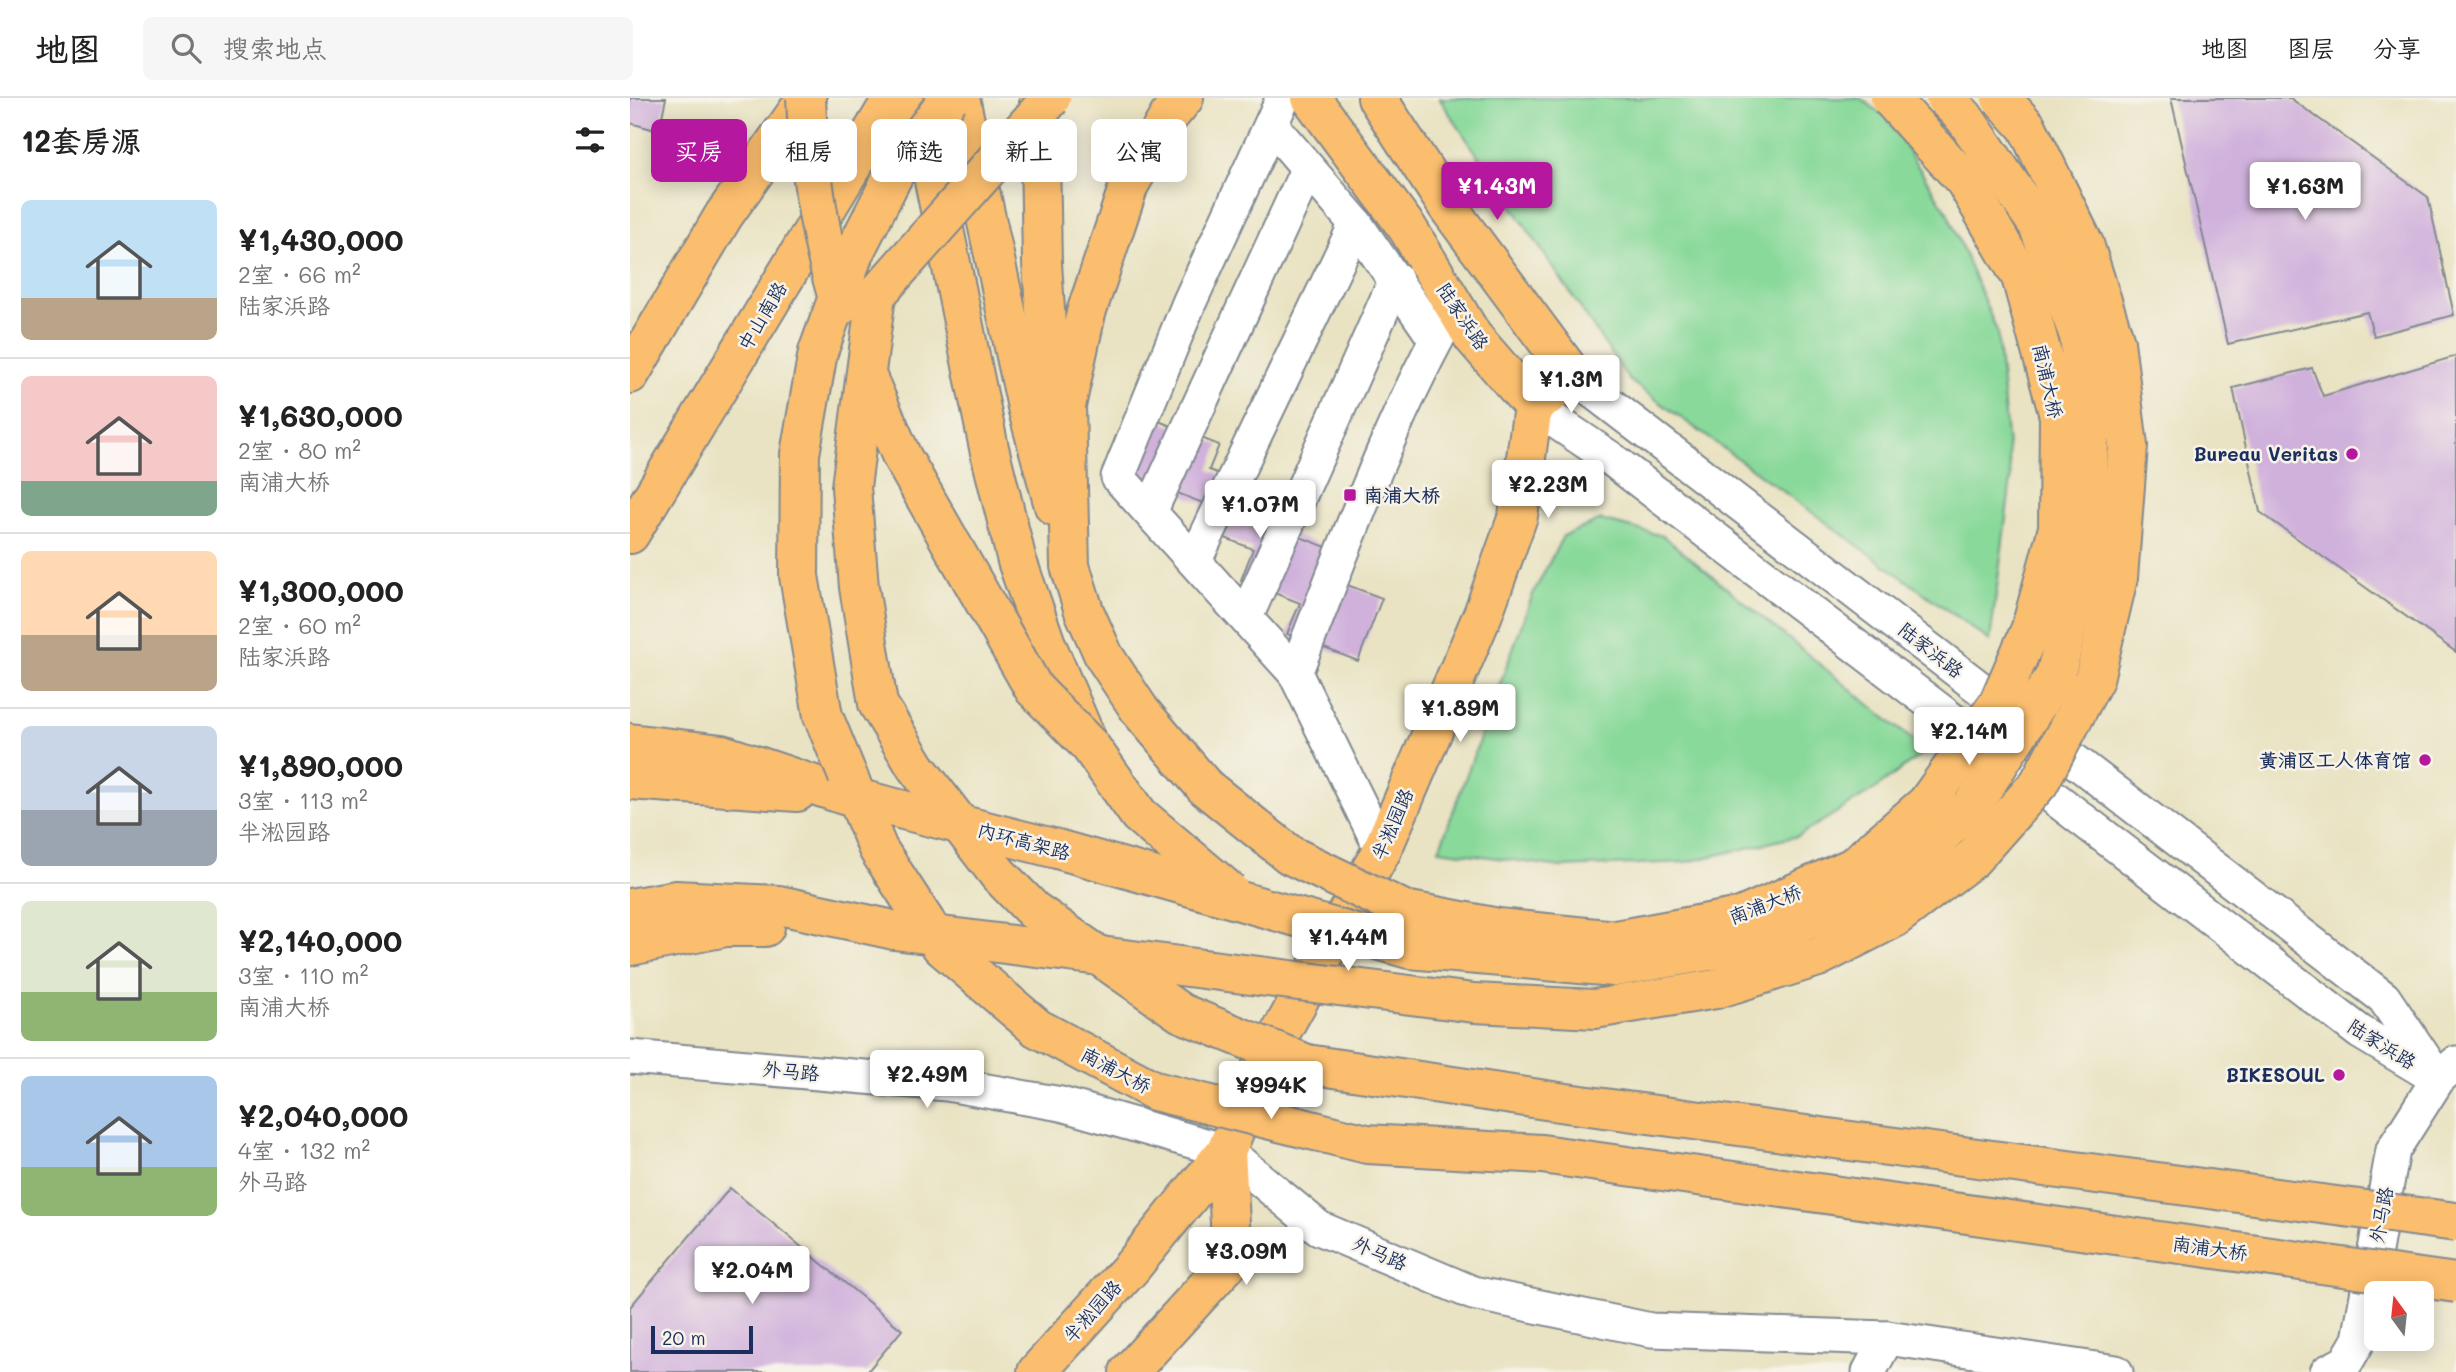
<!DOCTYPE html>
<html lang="zh">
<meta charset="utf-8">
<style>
body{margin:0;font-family:Mali,"LXGW WenKai TC",sans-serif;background:#f6f6f6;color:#222;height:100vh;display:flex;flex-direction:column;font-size:26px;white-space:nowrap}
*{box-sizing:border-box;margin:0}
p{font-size:23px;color:#767676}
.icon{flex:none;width:38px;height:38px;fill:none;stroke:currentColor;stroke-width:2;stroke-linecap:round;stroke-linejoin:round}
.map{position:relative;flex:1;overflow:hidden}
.sheet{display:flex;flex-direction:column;background:#fff;width:630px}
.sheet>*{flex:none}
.guide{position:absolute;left:21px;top:21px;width:665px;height:63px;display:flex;gap:14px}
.needle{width:46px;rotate:345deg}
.fabs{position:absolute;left:1734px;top:1183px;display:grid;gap:14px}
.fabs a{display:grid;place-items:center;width:70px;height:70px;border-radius:10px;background:#fff;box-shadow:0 4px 18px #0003;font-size:35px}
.scale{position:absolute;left:21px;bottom:18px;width:102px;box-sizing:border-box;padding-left:7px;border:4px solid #1b2f5e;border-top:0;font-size:19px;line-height:24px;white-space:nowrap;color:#1b2f5e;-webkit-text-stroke:5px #f7f3e8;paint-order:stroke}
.price{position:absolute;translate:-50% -60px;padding:0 16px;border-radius:7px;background:#fff;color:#222;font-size:23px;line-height:46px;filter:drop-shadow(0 2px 4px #0008)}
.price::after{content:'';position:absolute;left:50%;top:42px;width:21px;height:16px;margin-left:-10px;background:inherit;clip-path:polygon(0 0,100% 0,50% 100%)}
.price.active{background:#b5179e;color:#fff}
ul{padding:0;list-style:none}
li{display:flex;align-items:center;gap:21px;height:175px;padding:0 21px}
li+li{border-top:2px solid #e0e0e0}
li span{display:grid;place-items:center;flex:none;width:196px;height:140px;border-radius:10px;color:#555}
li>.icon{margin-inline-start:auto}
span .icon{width:84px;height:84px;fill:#fffc;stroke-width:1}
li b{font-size:30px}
h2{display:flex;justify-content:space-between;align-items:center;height:84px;padding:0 21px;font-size:30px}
.pill{padding:0 24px;border-radius:10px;background:#fff;box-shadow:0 4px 18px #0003;font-size:24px;line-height:63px}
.pill.active{background:#b5179e;color:#fff}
header{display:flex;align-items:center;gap:42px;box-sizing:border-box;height:98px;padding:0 35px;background:#fff;border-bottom:2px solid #e0e0e0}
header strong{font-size:33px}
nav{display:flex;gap:38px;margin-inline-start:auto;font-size:24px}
.search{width:490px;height:63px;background:#f6f6f6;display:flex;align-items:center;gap:18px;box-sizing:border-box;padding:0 24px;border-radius:10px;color:#767676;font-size:26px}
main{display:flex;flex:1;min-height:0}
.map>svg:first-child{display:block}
</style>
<header>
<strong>地图</strong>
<div class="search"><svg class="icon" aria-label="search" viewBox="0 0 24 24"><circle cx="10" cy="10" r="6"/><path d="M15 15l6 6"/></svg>搜索地点</div>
<nav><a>地图</a><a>图层</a><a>分享</a></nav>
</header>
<main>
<section class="sheet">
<h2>12套房源<svg class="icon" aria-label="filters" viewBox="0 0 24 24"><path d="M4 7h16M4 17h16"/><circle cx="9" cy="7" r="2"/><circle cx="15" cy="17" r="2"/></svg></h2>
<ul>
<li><span style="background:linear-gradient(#bfe0f5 70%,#b9a48a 0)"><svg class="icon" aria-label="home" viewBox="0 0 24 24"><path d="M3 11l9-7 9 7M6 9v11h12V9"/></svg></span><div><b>¥1,430,000</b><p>2室 · 66 m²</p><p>陆家浜路</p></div></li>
<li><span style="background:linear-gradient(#f6c9c9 75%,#7fa58c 0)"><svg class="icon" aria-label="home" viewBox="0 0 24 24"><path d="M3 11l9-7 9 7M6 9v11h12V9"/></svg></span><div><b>¥1,630,000</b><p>2室 · 80 m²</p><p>南浦大桥</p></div></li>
<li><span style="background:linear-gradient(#ffd9b3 60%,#b9a48a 0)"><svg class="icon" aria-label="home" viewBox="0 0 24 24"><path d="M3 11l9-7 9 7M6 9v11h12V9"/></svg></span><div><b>¥1,300,000</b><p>2室 · 60 m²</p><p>陆家浜路</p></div></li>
<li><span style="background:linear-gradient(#c9d6e8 60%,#9aa5b1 0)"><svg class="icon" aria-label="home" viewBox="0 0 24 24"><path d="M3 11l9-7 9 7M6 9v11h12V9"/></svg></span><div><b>¥1,890,000</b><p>3室 · 113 m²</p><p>半淞园路</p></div></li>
<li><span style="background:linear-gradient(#dfe7d0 65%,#8fb573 0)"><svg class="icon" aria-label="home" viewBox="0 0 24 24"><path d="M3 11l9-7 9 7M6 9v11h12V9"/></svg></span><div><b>¥2,140,000</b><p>3室 · 110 m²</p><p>南浦大桥</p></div></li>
<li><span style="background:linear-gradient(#a9c7e8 65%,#8fb573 0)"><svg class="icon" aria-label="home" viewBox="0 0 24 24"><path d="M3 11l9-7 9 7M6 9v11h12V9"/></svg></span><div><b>¥2,040,000</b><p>4室 · 132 m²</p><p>外马路</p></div></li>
</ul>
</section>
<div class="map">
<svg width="1826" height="1274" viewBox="0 0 1826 1274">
<rect width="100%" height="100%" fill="#f7f3e8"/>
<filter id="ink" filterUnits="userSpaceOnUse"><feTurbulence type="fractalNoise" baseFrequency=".0143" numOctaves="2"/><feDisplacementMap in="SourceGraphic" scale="14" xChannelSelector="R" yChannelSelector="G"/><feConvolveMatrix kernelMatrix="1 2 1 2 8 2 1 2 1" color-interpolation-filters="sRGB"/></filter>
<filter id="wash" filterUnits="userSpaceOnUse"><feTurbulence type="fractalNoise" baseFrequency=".00686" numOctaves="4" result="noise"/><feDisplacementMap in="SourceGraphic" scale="28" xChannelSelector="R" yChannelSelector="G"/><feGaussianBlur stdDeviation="1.57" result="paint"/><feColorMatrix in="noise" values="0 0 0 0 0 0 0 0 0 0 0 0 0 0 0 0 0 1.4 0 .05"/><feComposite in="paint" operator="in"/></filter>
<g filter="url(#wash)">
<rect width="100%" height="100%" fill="#e9e3c3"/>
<g fill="#88d99a" stroke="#52847c" stroke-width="2">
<path d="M809,0H1230L1257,20L1317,114L1367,233L1381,381L1360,543L999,282Z"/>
<path d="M971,422L1033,438L1296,653L1245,691L1168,738L1057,764L931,769L809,752L903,496L933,438Z"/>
</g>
<g id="blocks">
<g fill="#d0b1dc">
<path d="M0,0H36L29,33L0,25Z"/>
<path d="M1541,0H1660L1798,99L1824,217L1744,238L1737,214L1598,246Z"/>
<path d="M1826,258V554L1630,414L1603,290L1682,270L1693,298Z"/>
<path d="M521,320L589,347L579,372L652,400L641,428L699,450L688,476L752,500L728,563L657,536L670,505L611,482L623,451L565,428L573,405L499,376Z"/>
<path d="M100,1090L272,1232L237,1274H0V1209Z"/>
</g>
</g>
</g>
<g filter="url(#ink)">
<use href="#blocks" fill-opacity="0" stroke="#828990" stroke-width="2"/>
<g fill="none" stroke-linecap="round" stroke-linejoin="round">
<defs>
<g id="minor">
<path d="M653,0L559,205L488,379L665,575L752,752"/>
<path d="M641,27L726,126L806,242"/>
<path d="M944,279L1754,900L1803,973"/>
<path d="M903,308L980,360L1730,934L1808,981"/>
<path d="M520,414L677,72"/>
<path d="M565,462L726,126"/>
<path d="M616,519L766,181"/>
<path d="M665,575C714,452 759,323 825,208"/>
<path d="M0,959L317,986L431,1006L596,1053L689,1130L843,1195L1021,1232L1257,1240L1486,1274"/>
<path d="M1239,1274L1257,1240"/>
<path d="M1697,1274L1716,1264L1729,1242L1763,1052L1808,981L1826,965"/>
</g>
<g id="major">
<path d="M681,0L778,131L843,239L903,308"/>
<path d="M0,276L94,117L177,0"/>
<path d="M0,436L263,0"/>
<path d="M407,1274L501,1170L596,1053L631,970L752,752L853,516L888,418L903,308L944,279L818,109L747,0"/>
<path d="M499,1274L602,1161L596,1053"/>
</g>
<g id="highway">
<path d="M287,0L359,350L387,463L416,546L458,645"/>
<path d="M330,0L397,309L424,408"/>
<path d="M409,0L412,165L422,320"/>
<path d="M554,0L539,18L499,87L456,215L436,308L440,468L454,513L474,558L511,614L575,689"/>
<path d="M0,645L92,656L214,697"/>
<path d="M0,682L167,694"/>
<path d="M0,810L46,802L149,807L264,832"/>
<path d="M0,848L96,829H135"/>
</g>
</defs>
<use href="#minor" stroke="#828990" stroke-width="37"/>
<use href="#major" stroke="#828990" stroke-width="42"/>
<use href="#highway" stroke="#828990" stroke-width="42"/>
<use href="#minor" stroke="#fff" stroke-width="33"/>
<use href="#major" stroke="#fbbe6e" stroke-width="38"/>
<use href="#highway" stroke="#fbbe6e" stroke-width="38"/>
<defs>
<g id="highway-bridge">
<path d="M176,0C179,72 189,139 210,208"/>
<path d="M319,0L268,68L224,155L188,254L170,356L169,478L193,618L248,751L311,848L407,930L525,993L737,1046L912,1056L1826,1185"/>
<path d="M421,0L246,197L221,389L229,489L248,606L286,669L368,776L403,812L551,915L677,966L929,1004L1826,1124"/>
<path d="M236,277L272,359L404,591L460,648L509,717L600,794"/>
<path d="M575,689L660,757L774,812L868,830L986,842L1111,819L1223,769L1296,706L1368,606L1401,530L1428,430L1429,318L1391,179L1335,83L1260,0"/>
<path d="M214,697L427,751L779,851L984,869L1126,845L1259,785L1342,708L1425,578L1457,453L1459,339L1449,238L1408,127L1334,19L1315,0"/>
<path d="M264,832L844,905L965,911L1086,891L1188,859L1264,820L1343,760L1409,685L1464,581L1488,480L1498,348L1485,244L1454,146L1397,29L1371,0"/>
</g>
</defs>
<use href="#highway-bridge" stroke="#828990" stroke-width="42" stroke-linecap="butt"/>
<use href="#highway-bridge" stroke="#fbbe6e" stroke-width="38"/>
</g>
</g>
<g fill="#b5179e" stroke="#f7f3e8" stroke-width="2.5">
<circle cx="1722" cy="356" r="7"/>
<rect x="713" y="390" width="14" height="14" rx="3.5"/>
<circle cx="1795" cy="662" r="7"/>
<circle cx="1709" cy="977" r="7"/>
</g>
<g text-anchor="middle" stroke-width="5" stroke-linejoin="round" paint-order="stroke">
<g font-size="19" fill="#1b2f5e" stroke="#f7f3e8">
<text transform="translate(132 218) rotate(-59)" y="7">中山南路</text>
<text transform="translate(833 218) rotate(56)" y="7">陆家浜路</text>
<text transform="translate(1418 283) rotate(77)" y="7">南浦大桥</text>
<text transform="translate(1301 552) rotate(38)" y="7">陆家浜路</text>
<text transform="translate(762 726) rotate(-66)" y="7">半淞园路</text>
<text transform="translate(394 743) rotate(15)" y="7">内环高架路</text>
<text transform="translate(1135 806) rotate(-21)" y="7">南浦大桥</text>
<text transform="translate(1752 946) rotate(32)" y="7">陆家浜路</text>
<text transform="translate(486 972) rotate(28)" y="7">南浦大桥</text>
<text transform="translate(161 973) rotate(5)" y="7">外马路</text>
<text transform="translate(1751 1117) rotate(-80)" y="7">外马路</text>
<text transform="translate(1580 1150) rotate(8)" y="7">南浦大桥</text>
<text transform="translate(750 1155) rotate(23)" y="7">外马路</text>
<text transform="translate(462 1213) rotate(-48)" y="7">半淞园路</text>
</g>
<g font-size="19" font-weight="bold" fill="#1b2f5e" stroke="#f7f3e8" text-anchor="end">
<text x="1708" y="363">Bureau Veritas</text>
<text x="734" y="404" text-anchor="start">南浦大桥</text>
<text x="1781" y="669">黄浦区工人体育馆</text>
<text x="1695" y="984">BIKESOUL</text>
</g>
</g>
</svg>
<div class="fabs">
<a><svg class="needle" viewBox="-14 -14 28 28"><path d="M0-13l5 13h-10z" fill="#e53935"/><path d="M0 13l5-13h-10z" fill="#767676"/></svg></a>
</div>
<div class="scale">20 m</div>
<b class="price active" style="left:867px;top:124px">¥1.43M</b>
<b class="price" style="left:1675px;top:124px">¥1.63M</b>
<b class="price" style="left:941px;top:317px">¥1.3M</b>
<b class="price" style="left:918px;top:422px">¥2.23M</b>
<b class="price" style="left:630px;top:442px">¥1.07M</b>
<b class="price" style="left:830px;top:646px">¥1.89M</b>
<b class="price" style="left:1339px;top:669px">¥2.14M</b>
<b class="price" style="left:718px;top:875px">¥1.44M</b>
<b class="price" style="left:297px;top:1012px">¥2.49M</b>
<b class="price" style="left:641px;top:1023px">¥994K</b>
<b class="price" style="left:616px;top:1189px">¥3.09M</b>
<b class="price" style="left:122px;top:1208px">¥2.04M</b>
<div class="guide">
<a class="pill active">买房</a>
<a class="pill">租房</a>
<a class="pill">筛选</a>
<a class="pill">新上</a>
<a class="pill">公寓</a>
</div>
</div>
</main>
